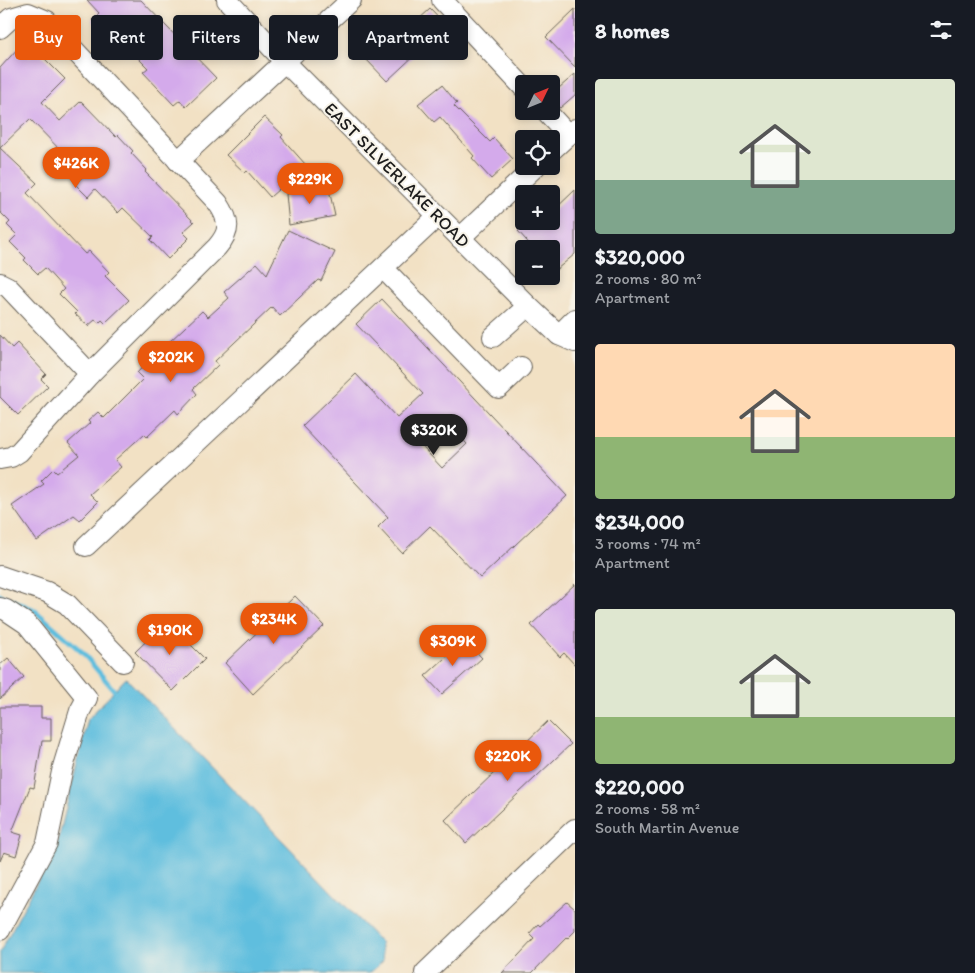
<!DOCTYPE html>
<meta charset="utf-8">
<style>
body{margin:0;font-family:Itim,sans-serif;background:#242831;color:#f1f3f6;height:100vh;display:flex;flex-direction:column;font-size:19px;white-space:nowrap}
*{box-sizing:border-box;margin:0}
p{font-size:16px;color:#9ea1a6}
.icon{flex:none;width:28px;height:28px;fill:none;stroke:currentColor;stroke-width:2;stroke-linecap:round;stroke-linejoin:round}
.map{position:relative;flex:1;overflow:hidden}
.panel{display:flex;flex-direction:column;background:#171b24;width:400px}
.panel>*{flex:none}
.guide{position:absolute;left:15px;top:15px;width:475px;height:45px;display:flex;gap:10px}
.needle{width:32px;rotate:47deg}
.fabs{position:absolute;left:515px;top:75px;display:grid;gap:10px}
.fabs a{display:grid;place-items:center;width:45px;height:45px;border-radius:5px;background:#171b24;box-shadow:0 2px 8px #0003;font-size:25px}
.price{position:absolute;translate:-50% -42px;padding:0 11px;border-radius:18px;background:#ea580c;color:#fff;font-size:16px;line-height:32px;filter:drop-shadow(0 1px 2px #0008)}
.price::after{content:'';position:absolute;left:50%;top:30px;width:15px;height:11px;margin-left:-8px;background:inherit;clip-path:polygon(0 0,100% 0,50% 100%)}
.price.current{background:#222;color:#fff}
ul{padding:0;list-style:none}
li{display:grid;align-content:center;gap:10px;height:265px;padding:0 20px}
li span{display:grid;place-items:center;height:155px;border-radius:5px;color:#555}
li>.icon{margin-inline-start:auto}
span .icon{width:90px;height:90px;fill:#fffc;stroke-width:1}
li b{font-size:21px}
h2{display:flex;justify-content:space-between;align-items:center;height:60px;padding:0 20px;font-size:21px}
.chip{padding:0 18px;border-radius:5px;background:#171b24;box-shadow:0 2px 8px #0003;font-size:18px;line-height:45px}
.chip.current{background:#ea580c;color:#fff}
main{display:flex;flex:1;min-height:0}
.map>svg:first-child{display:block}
</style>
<main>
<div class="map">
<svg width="575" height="973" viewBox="0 0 575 973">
<rect width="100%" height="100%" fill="#f7f3e8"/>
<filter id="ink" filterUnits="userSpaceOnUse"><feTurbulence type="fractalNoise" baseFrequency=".02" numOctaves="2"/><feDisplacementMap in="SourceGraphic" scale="10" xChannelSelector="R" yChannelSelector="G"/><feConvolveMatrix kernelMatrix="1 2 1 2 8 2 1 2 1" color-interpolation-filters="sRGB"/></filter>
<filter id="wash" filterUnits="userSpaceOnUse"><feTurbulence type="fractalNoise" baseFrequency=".0096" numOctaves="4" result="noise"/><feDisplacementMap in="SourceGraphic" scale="20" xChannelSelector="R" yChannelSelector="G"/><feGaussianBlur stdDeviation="1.12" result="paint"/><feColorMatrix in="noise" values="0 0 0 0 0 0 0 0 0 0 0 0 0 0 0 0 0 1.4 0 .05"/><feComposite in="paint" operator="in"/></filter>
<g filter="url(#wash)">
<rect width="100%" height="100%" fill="#f2e1c4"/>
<path fill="#5fbede" stroke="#3e6d7d" d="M126,678L380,942L383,961L370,973H0V952L57,845L88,719Z"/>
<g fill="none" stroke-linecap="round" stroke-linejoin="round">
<path stroke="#5fbede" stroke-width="5" d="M0,595L33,609L82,652L118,695"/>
</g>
<g id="blocks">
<g fill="#d4aaeb" fill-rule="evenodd">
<path d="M87,0H141L216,78L186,107L180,100L174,105L143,72L148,68L126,46L120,51L92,20L99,13Z"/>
<path d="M430,9L448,28L434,40L432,39L387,81L364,57L388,34L398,44L420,24L417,21Z"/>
<path d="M575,9V67L546,37Z"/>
<path d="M19,47L30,58L37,51L65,79L42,102L60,121L81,101L116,137L118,135L133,151L131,153L147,170L145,172L194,222L183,232L189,238L168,259L150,240L153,237L123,208L118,213L95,189L88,197L75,184L86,173L67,154L66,156L30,119L0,148L37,183L27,193L85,254L89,251L109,272L105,276L129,300L105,323L102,320L99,323L95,320L88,326L75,314L77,312L59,294L64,289L45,268L38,274L24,260L26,258L10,242L17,235L7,225L10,222L0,212V68Z"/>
<path d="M575,74V95L560,108L551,100V95Z"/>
<path d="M442,85L457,103L454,106L490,142L494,138L513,159L491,179L472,158L474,156L440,117L434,122L418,104Z"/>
<path d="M264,117L283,135L281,137L306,165L270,197L247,171L245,173L226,155Z"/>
<path d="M328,185L335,216L289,225L286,194Z"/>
<path d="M575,190V254L551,274V249H534L518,231L528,221H551V213Z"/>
<path d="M288,230L335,252L321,281L318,280L280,316L272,307L215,361L218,365L193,389L197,394L178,414L175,410L147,437L144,434L115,460L121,467L90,494L98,502L80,520L74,515L37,541L12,506L44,484L41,481L53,469L57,473L79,455L68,443L90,423L88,421L98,412L104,418L143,379L137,373L148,361L154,367L173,348L168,343L202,311L208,317L229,298L224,292L257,263L267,274Z"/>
<path d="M382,299L567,496L480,578L430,526L402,553L378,527L388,517L302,426L356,374L397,418L423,394L356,324ZM441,416L467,444L442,468L416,440Z"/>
<path d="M0,335L12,348L17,343L46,374L41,379L48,386L18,415L0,397Z"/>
<path d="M575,584V665L564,653L560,657L531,625Z"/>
<path d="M295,596L324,626L253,694L225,663Z"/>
<path d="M167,621L205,659L173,691L135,652Z"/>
<path d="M465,640L482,658L442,694L425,676Z"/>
<path d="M8,658L24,677L0,699V665Z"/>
<path d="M0,707H41V718H51V741H42L34,788L30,787L12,832L22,835L16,856L4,852L0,861Z"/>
<path d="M548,721L571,744L466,843L445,820Z"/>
<path d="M567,902L575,909V931L567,939L566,938L532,973H502L534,939L529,934L538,924L540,926Z"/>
</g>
</g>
</g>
<g filter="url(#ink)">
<use href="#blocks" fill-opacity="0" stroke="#676157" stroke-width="1"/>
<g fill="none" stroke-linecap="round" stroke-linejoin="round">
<defs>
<g id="minor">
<path d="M227,0L285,62L528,306L559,335L575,342"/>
<path d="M442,0L524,88"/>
<path d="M0,28L11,18L28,13L47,21L218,203C230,221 231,231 217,247L90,374L19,452L11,457L0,459"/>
<path d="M546,111L568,135"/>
<path d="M551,151L575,129"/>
<path d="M178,161L351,0"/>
<path d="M460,238L536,166"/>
<path d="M383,268L499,388L521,367"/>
<path d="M0,283L8,287L90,374"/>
<path d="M559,335L575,319"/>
<path d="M493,337L528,306"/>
<path d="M86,546L438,216"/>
<path d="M0,576L47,592L67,604L123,662"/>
<path d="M0,608L6,610L27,624L87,698L80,711L63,767L47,843L0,930"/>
<path d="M425,973L575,829"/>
</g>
</defs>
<use href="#minor" stroke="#676157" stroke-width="22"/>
<use href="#minor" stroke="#fff" stroke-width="20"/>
</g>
</g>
<g text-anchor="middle" stroke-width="4" stroke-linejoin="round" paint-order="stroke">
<g font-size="18" fill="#1c1c1c" stroke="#f7f3e8">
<text transform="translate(397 175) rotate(45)" y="6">EAST SILVERLAKE ROAD</text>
</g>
</g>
</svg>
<div class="fabs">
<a><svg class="needle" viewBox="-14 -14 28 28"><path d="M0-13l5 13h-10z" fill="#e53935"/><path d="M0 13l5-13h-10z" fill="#9ea1a6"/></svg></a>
<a><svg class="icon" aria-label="locate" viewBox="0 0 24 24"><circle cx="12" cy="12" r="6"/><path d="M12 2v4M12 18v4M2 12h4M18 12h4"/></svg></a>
<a>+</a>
<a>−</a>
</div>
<b class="price" style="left:76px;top:189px">$426K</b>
<b class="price" style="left:310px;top:205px">$229K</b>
<b class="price" style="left:171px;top:383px">$202K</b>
<b class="price current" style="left:434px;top:456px">$320K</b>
<b class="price" style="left:274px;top:645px">$234K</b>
<b class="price" style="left:170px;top:656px">$190K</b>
<b class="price" style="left:453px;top:667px">$309K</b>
<b class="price" style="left:508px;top:782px">$220K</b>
<div class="guide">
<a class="chip current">Buy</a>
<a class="chip">Rent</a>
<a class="chip">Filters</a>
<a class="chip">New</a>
<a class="chip">Apartment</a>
</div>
</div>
<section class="panel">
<h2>8 homes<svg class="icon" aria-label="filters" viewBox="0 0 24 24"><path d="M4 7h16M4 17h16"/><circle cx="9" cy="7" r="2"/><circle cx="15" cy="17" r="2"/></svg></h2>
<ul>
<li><span style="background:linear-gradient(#dfe7d0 65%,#7fa58c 0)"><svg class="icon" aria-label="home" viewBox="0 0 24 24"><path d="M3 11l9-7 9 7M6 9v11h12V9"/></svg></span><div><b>$320,000</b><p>2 rooms · 80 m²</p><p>Apartment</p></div></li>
<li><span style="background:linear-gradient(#ffd9b3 60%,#8fb573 0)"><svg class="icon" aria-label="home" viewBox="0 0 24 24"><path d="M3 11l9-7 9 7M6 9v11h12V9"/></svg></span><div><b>$234,000</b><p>3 rooms · 74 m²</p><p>Apartment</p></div></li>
<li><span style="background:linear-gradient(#dfe7d0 70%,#8fb573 0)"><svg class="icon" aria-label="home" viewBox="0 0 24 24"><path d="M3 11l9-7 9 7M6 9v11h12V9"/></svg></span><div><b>$220,000</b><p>2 rooms · 58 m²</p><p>South Martin Avenue</p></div></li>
</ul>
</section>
</main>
